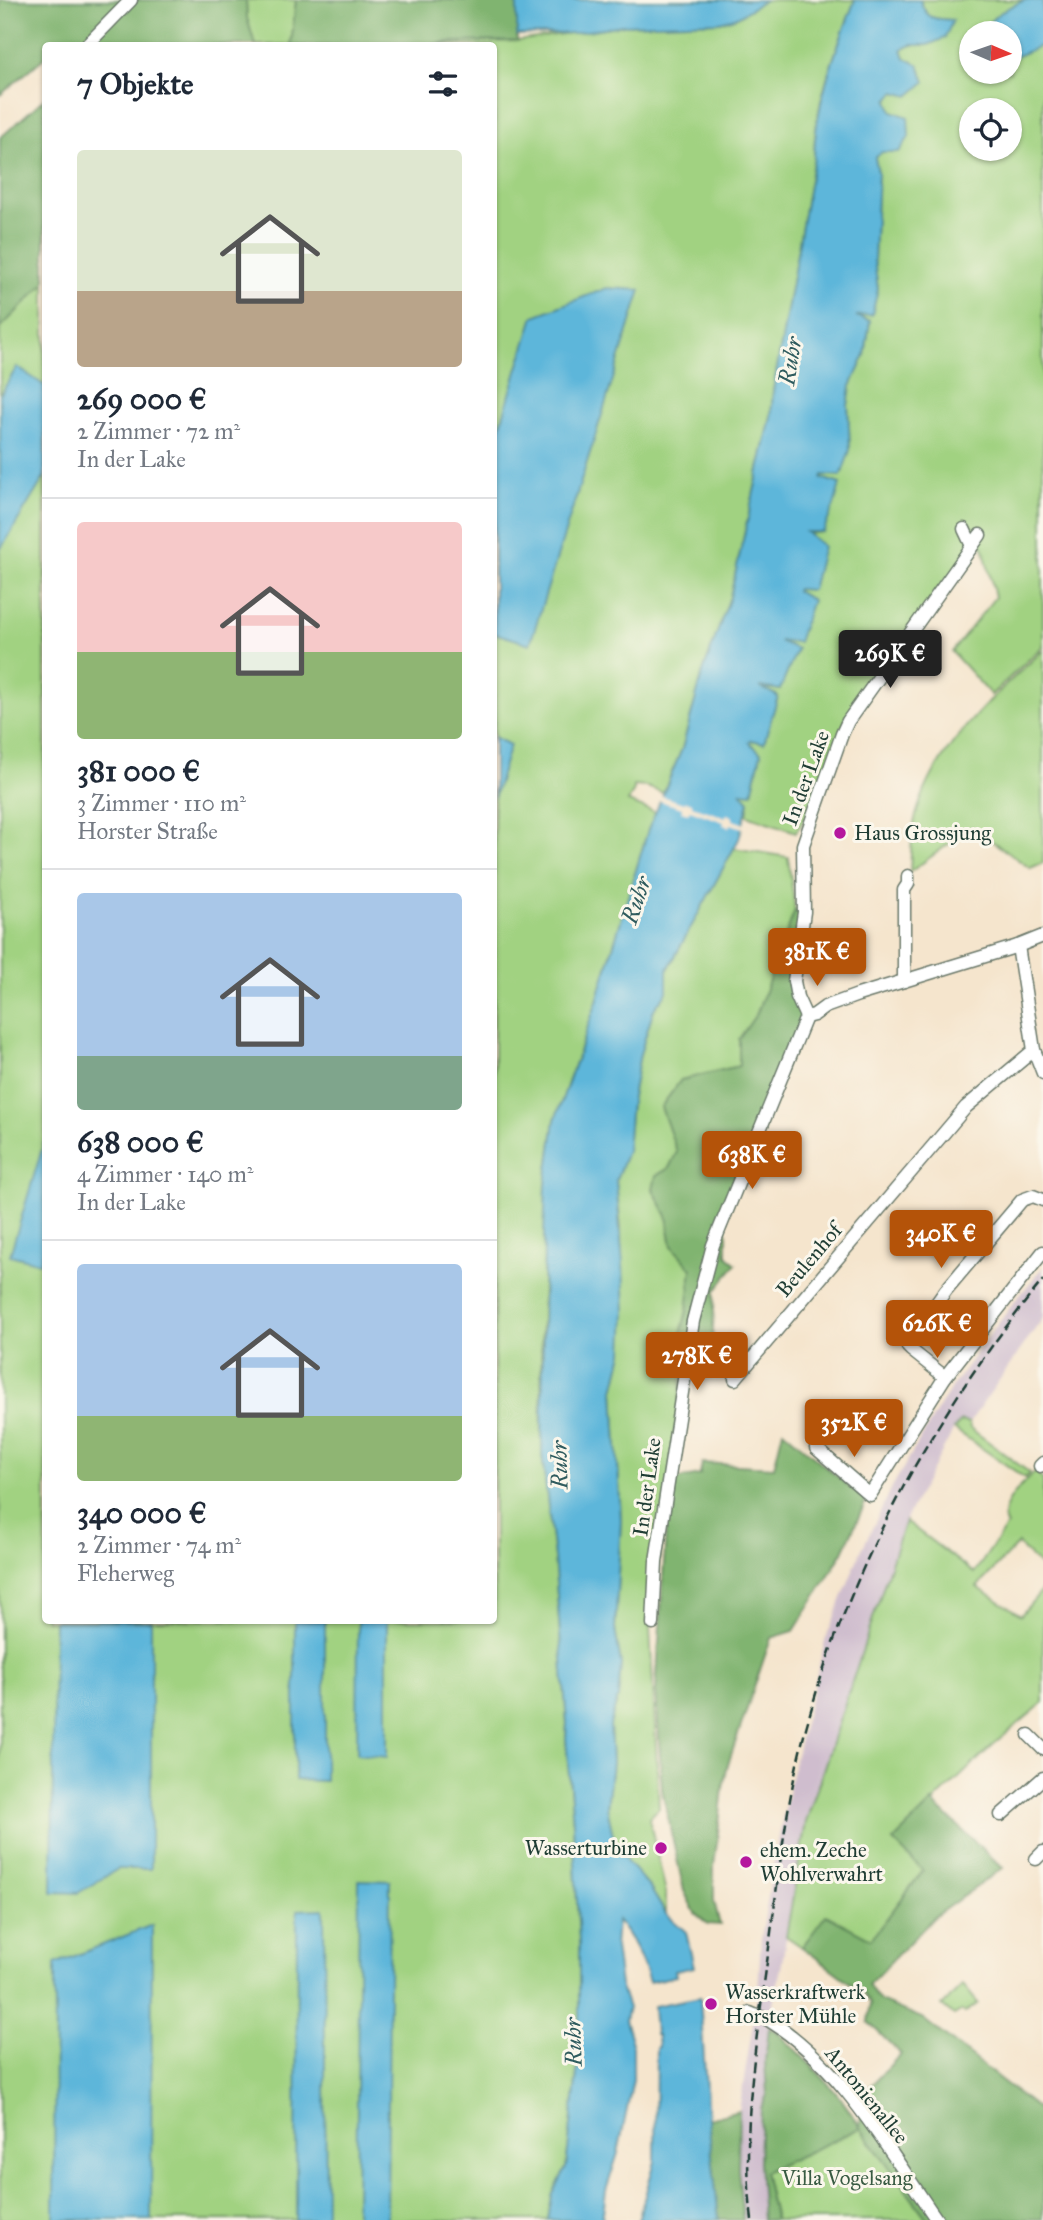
<!DOCTYPE html>
<html lang="de">
<meta charset="utf-8">
<style>
body{margin:0;font-family:"IM FELL Great Primer",serif;background:#f2f2f3;color:#1f2937;height:100vh;display:flex;flex-direction:column;font-size:26px;white-space:nowrap}
*{box-sizing:border-box;margin:0}
p{font-size:23px;color:#747a83}
.icon{flex:none;width:38px;height:38px;fill:none;stroke:currentColor;stroke-width:2;stroke-linecap:round;stroke-linejoin:round}
.map{position:relative;flex:1;overflow:hidden}
.drawer{position:absolute;left:42px;top:42px;width:455px;height:1582px;display:flex;flex-direction:column;background:#fff;border-radius:7px;box-shadow:0 2px 5px #0004}
.drawer>*{flex:none}
.needle{width:46px;rotate:92deg}
.fabs{position:absolute;left:959px;top:21px;display:grid;gap:14px}
.fabs a{display:grid;place-items:center;width:63px;height:63px;border-radius:50%;background:#fff;box-shadow:0 2px 5px #0004;font-size:35px}
.price{position:absolute;translate:-50% -60px;padding:0 16px;border-radius:7px;background:#b45309;color:#fff;font-size:23px;line-height:46px;filter:drop-shadow(0 2px 4px #0008)}
.price::after{content:'';position:absolute;left:50%;top:42px;width:21px;height:16px;margin-left:-10px;background:inherit;clip-path:polygon(0 0,100% 0,50% 100%)}
.price.current{background:#222;color:#fff}
ul{padding:0;list-style:none}
li{display:grid;align-content:center;gap:14px;height:371px;padding:0 35px}
li+li{border-top:2px solid #e0e1e3}
li span{display:grid;place-items:center;height:217px;border-radius:7px;color:#555}
li>.icon{margin-inline-start:auto}
span .icon{width:126px;height:126px;fill:#fffc;stroke-width:1}
li b{font-size:30px}
h2{display:flex;justify-content:space-between;align-items:center;height:84px;padding:0 35px;font-size:30px}
.map>svg:first-child{display:block}
</style>
<div class="map">
<svg width="1043" height="2220" viewBox="0 0 1043 2220">
<rect width="100%" height="100%" fill="#fbf7ec"/>
<filter id="ink" filterUnits="userSpaceOnUse"><feTurbulence type="fractalNoise" baseFrequency=".0143" numOctaves="2"/><feDisplacementMap in="SourceGraphic" scale="14" xChannelSelector="R" yChannelSelector="G"/><feConvolveMatrix kernelMatrix="1 2 1 2 8 2 1 2 1" color-interpolation-filters="sRGB"/></filter>
<filter id="wash" filterUnits="userSpaceOnUse"><feTurbulence type="fractalNoise" baseFrequency=".00686" numOctaves="4" result="noise"/><feDisplacementMap in="SourceGraphic" scale="28" xChannelSelector="R" yChannelSelector="G"/><feGaussianBlur stdDeviation="1.57" result="paint"/><feColorMatrix in="noise" values="0 0 0 0 0 0 0 0 0 0 0 0 0 0 0 0 0 1.4 0 .05"/><feComposite in="paint" operator="in"/></filter>
<g filter="url(#wash)">
<rect width="100%" height="100%" fill="#f5e5cd"/>
<path fill="#cfbdce" d="M1043,1267V1318L969,1423L961,1421L954,1429L905,1521L806,1821L781,1968L770,2018L765,2061L767,2095L761,2108L759,2163L763,2220H743L738,2170L739,2111L758,1992L761,1939L775,1856L796,1755L826,1638L860,1553L896,1480L951,1388L1012,1305Z"/>
<g fill="#a1d281" stroke="#60885a" stroke-width="2" fill-rule="evenodd">
<path d="M246,0H296L291,45H255L247,18Z"/>
<path d="M765,0H855C836,50 814,103 814,157L773,391L771,417L730,597L703,672L682,749L663,793L647,787L634,786V790L628,802L657,813L648,830L597,1001L555,1120L546,1184L541,1350L542,1454L554,1557L567,1723L566,1738L573,1823L579,1941V2056L566,2168L552,2196L548,2220H0V328L45,283L46,1620H494V46L437,45L448,43L517,41L622,25L720,22L737,17Z"/>
<path d="M920,0H1043V646L991,695L952,652L995,597L983,546L975,545L846,719L815,803L796,832L747,815L749,801L741,792L742,791L752,793L761,753L749,742L750,740L764,742L778,696L760,687L761,686L780,690L779,642L811,600L796,591L797,589H812L816,572L806,534L823,532L839,484L821,478L850,450L848,405L851,386L865,355L870,321L855,316L878,289L874,260L878,172L875,158C888,146 894,116 888,100L919,65L905,58L902,49L912,45H928L952,20C933,19 927,20 920,0ZM971,33H1010V72H971ZM971,110H1010V149H971Z"/>
<path d="M1043,650V863L1030,868L972,827L910,872C911,855 911,836 915,819C933,748 992,698 1043,650Z"/>
<path d="M734,848L788,857L795,910L757,1013L739,1039V1066L681,1080L661,1107L677,1152L669,1168L656,1176L653,1189L667,1216L672,1246L692,1269L684,1361L650,1628L659,1808L649,1818L666,1893V1914L650,1888L628,1863L613,1836L607,1808L612,1762L610,1725L618,1697L621,1664L615,1629L621,1520L614,1390L623,1353L621,1228L616,1180L627,1151L631,1102L640,1054L654,1009L667,992V971Z"/>
<path d="M961,1421L969,1423L970,1428L1030,1473L1025,1478L954,1429Z"/>
<path d="M1036,1471L1043,1480V1569L1018,1544L977,1587L1021,1615L1043,1589V1703L993,1745L893,1841L923,1870L871,1940L827,1916L802,1947L786,1936L806,1822L905,1521L974,1573L1007,1526C995,1508 1023,1483 1036,1471Z"/>
<path d="M963,1985L978,2003L965,2013L962,2011L954,2016L942,2006Z"/>
<path d="M860,2128L928,2220H775L764,2172Z"/>
</g>
<g fill="#80b46f" stroke="#507852" stroke-width="2">
<path d="M0,0H246L247,18L255,45L46,46L45,57L0,95Z"/>
<path d="M296,0H517V41L444,42L428,46H291Z"/>
<path d="M45,98V283L0,328V138Z"/>
<path d="M795,910L803,911L792,981L805,1016L723,1221L727,1235V1255L736,1264L715,1291L712,1346L688,1344L684,1361H674L687,1310L692,1269L672,1246L667,1216L653,1189L656,1176L669,1168L677,1152L661,1107L681,1080L739,1066V1039L757,1013Z"/>
<path d="M783,1430L866,1501L843,1552L794,1631L771,1638L728,1764L723,1788L714,1867V1901L720,1925L708,1924L695,1913L684,1891L662,1790L656,1690L669,1481L700,1475L702,1463L774,1467Z"/>
<path d="M932,1802L1003,1868L934,1917L868,1985L880,2001L922,2018L1043,2113V2219L928,2220L860,2128L764,2172L775,2220H763L759,2163L761,2108L767,2095L765,2061L769,2028L776,2031C808,2062 837,2089 860,2126L861,2111L857,2100L901,2054L868,2022L870,2002L862,1992L802,1947L826,1915L871,1939L923,1871L893,1841Z"/>
<path d="M739,2111L738,2170L743,2220H719L708,2119Z"/>
</g>
<g fill="#5db6da" stroke="#3e7a87" stroke-width="2">
<path d="M517,0H765L737,17L720,22L622,25L575,33L517,35Z"/>
<path d="M855,0H920C927,20 933,19 953,20L945,38L928,45H912L902,49L905,58L919,65L925,82L909,96L895,92L888,100L892,111L908,117L909,137L899,152H882L875,158L878,172L874,260L878,289L872,315L856,316L870,321L865,355L851,386L848,405L850,450L841,476L823,475L822,478L840,484L834,506L823,532H806L823,546L812,590L797,589L796,591L812,600L798,642L779,641L797,649L780,690L760,687L778,696L764,743L751,740L749,742L761,753L752,793L741,792L749,801L739,839L667,971V992L654,1009L640,1054L631,1102L627,1151L616,1180L623,1265L625,1312L623,1353L614,1390L621,1520L615,1629L621,1664L618,1697L610,1725L612,1762L607,1807L613,1836L628,1863L650,1888L666,1914L686,1932L694,1967L675,1971L676,1976L649,1982C642,1959 632,1938 617,1920L615,1947L620,1985L628,2008L625,2020L633,2047V2080L618,2153L606,2191L602,2220H548L552,2196L566,2168L579,2056V1941L573,1823L566,1738L567,1723L554,1557L542,1454L544,1234L546,1184L555,1120L597,1001L648,830L682,749L703,672L730,597L771,417L773,391L814,157C815,103 836,50 855,0Z"/>
<path d="M1025,0H1043V45L1010,59V33H984C991,14 1007,8 1025,0Z"/>
<path d="M607,288L641,290L530,644L494,633V446L534,316Z"/>
<path d="M17,367L45,386V476L0,550V395Z"/>
<path d="M494,737L510,745L494,798Z"/>
<path d="M45,1139L46,1244L40,1263L10,1255Z"/>
<path d="M54,1621H151V1869H118L78,1893L52,1892Z"/>
<path d="M295,1621H325V1781L295,1780Z"/>
<path d="M358,1621H387V1757L357,1754Z"/>
<path d="M359,1880L390,1881L387,2220H356Z"/>
<path d="M324,1909L326,2220H296L297,1910Z"/>
<path d="M152,1925L151,2220H54L55,1964Z"/>
<path d="M700,1997L708,2119L719,2220H638L655,2161L656,2048L658,2047L657,2035L655,2034L653,2006Z"/>
</g>
<path fill="#f5e5cd" d="M659,795L683,803L685,801L692,803V806L725,817L727,814L733,817V820L747,825L746,829L731,824L730,827L723,825L724,822L690,810L688,813L681,811L682,808L657,800Z"/>
</g>
<g filter="url(#ink)">
<g fill="none" stroke-linecap="round" stroke-linejoin="round">
<defs>
<g id="minor">
<path d="M86,46L131,0"/>
<path d="M964,529L972,546"/>
<path d="M1018,946L1034,1050L1043,1073"/>
<path d="M904,981V890L908,884V876"/>
<path d="M806,1017L814,1015L825,1007L858,995L1018,946L1043,936"/>
<path d="M945,1377L911,1350L908,1347L910,1341L946,1290L1022,1200L1033,1196L1043,1200"/>
<path d="M735,1379L966,1107L1034,1050"/>
<path d="M816,1448L870,1495L945,1377L1043,1252"/>
<path d="M1040,1466L1043,1463"/>
<path d="M653,1624L656,1561L693,1321L713,1245L806,1017L797,997L794,981L804,912L803,845L842,734L848,721L980,535"/>
<path d="M1029,1735L1043,1749"/>
<path d="M1001,1815L1043,1778"/>
<path d="M1036,1859L1043,1852"/>
<path d="M750,2013C756,2016 764,2017 770,2021C841,2065 890,2153 937,2220"/>
</g>
</defs>
<use href="#minor" stroke="#6a786a" stroke-width="15"/>
<use href="#minor" stroke="#fff" stroke-width="12"/>
<path stroke="#1f3d34" stroke-width="2.5" stroke-dasharray="10 5" stroke-linecap="butt" d="M752,2220C741,2133 755,2048 767,1962C777,1890 784,1817 801,1747C844,1576 931,1416 1043,1280"/>
</g>
</g>
<g fill="#b5179e" stroke="#fbf7ec" stroke-width="2.5">
<circle cx="840" cy="833" r="7"/>
<circle cx="661" cy="1848" r="7"/>
<circle cx="746" cy="1862" r="7"/>
<circle cx="711" cy="2004" r="7"/>
</g>
<g text-anchor="middle" stroke-width="6" stroke-linejoin="round" paint-order="stroke">
<g font-size="21" fill="#1f3d34" stroke="#fbf7ec">
<text transform="translate(806 778) rotate(-70)" y="7">In der Lake</text>
<text transform="translate(809 1260) rotate(-50)" y="7">Beulenhof</text>
<text transform="translate(647 1487) rotate(-82)" y="7">In der Lake</text>
<text transform="translate(867 2095) rotate(51)" y="7">Antonienallee</text>
</g>
<g font-size="21" fill="#1f3d34" stroke="#fbf7ec" text-anchor="start">
<text x="854" y="840">Haus Grossjung</text>
<text x="647" y="1855" text-anchor="end">Wasserturbine</text>
<text x="760" y="1857">ehem. Zeche<tspan x="760" dy="24">Wohlverwahrt</tspan></text>
<text x="725" y="1999">Wasserkraftwerk<tspan x="725" dy="24">Horster Mühle</tspan></text>
</g>
<g font-size="21" fill="#395b43" stroke="#fbf7ec">
<text x="847" y="2185">Villa Vogelsang</text>
</g>
<g font-size="23" font-style="italic" fill="#2e5b5e" stroke="#fbf7ec">
<text transform="translate(790 361) rotate(-81)" y="8">Ruhr</text>
<text transform="translate(636 900) rotate(-71)" y="8">Ruhr</text>
<text transform="translate(559 1465) rotate(-91)" y="8">Ruhr</text>
<text transform="translate(573 2042) rotate(-92)" y="8">Ruhr</text>
</g>
</g>
</svg>
<div class="fabs">
<a><svg class="needle" viewBox="-14 -14 28 28"><path d="M0-13l5 13h-10z" fill="#e53935"/><path d="M0 13l5-13h-10z" fill="#747a83"/></svg></a>
<a><svg class="icon" aria-label="locate" viewBox="0 0 24 24"><circle cx="12" cy="12" r="6"/><path d="M12 2v4M12 18v4M2 12h4M18 12h4"/></svg></a>
</div>
<b class="price current" style="left:890px;top:690px">269K €</b>
<b class="price" style="left:817px;top:988px">381K €</b>
<b class="price" style="left:752px;top:1191px">638K €</b>
<b class="price" style="left:941px;top:1270px">340K €</b>
<b class="price" style="left:937px;top:1360px">626K €</b>
<b class="price" style="left:697px;top:1392px">278K €</b>
<b class="price" style="left:854px;top:1459px">352K €</b>
<section class="drawer">
<h2>7 Objekte<svg class="icon" aria-label="filters" viewBox="0 0 24 24"><path d="M4 7h16M4 17h16"/><circle cx="9" cy="7" r="2"/><circle cx="15" cy="17" r="2"/></svg></h2>
<ul>
<li><span style="background:linear-gradient(#dfe7d0 65%,#b9a48a 0)"><svg class="icon" aria-label="home" viewBox="0 0 24 24"><path d="M3 11l9-7 9 7M6 9v11h12V9"/></svg></span><div><b>269 000 €</b><p>2 Zimmer · 72 m²</p><p>In der Lake</p></div></li>
<li><span style="background:linear-gradient(#f6c9c9 60%,#8fb573 0)"><svg class="icon" aria-label="home" viewBox="0 0 24 24"><path d="M3 11l9-7 9 7M6 9v11h12V9"/></svg></span><div><b>381 000 €</b><p>3 Zimmer · 110 m²</p><p>Horster Straße</p></div></li>
<li><span style="background:linear-gradient(#a9c7e8 75%,#7fa58c 0)"><svg class="icon" aria-label="home" viewBox="0 0 24 24"><path d="M3 11l9-7 9 7M6 9v11h12V9"/></svg></span><div><b>638 000 €</b><p>4 Zimmer · 140 m²</p><p>In der Lake</p></div></li>
<li><span style="background:linear-gradient(#a9c7e8 70%,#8fb573 0)"><svg class="icon" aria-label="home" viewBox="0 0 24 24"><path d="M3 11l9-7 9 7M6 9v11h12V9"/></svg></span><div><b>340 000 €</b><p>2 Zimmer · 74 m²</p><p>Fleherweg</p></div></li>
</ul>
</section>
</div>
